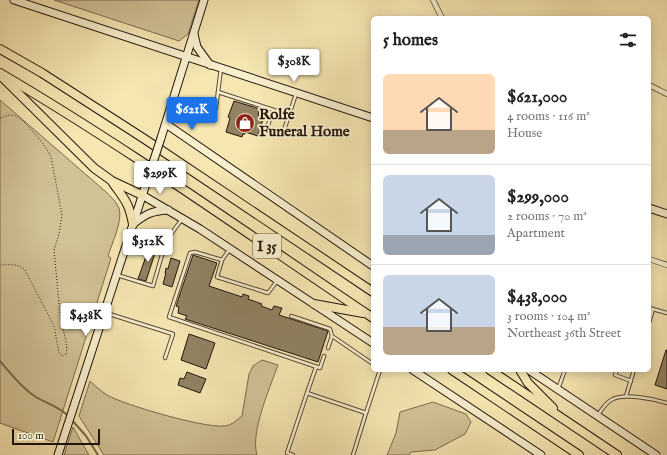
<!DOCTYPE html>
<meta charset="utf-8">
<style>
body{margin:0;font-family:"IM FELL English",serif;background:#f2f2f2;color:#222;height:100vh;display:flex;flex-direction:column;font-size:15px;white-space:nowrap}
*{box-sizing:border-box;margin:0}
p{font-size:13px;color:#767676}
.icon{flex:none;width:22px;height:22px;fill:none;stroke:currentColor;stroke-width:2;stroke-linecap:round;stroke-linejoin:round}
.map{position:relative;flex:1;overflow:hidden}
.panel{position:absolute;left:371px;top:16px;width:280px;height:356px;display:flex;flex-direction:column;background:#fff;border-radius:6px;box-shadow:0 2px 10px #0003}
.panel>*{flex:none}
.scale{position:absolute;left:12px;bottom:10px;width:88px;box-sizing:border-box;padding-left:4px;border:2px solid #23150c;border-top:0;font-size:11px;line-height:14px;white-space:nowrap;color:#23150c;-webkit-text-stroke:3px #f8efcd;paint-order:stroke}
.price{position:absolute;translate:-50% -34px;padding:0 9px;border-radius:4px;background:#fff;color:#222;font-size:13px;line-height:26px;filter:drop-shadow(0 1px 2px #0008)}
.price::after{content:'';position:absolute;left:50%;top:24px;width:12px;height:9px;margin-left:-6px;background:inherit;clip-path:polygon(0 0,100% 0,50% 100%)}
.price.on{background:#1a73e8;color:#fff}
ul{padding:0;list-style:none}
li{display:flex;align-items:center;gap:12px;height:100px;padding:0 12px}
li+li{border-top:1px solid #e0e0e0}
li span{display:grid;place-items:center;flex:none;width:112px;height:80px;border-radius:6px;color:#555}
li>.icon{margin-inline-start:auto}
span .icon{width:48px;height:48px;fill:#fffc;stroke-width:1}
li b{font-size:17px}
h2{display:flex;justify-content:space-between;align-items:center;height:48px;padding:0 12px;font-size:17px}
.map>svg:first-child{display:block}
</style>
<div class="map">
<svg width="667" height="455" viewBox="0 0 667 455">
<rect width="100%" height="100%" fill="#f5e6b2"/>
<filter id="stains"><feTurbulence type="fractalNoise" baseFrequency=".005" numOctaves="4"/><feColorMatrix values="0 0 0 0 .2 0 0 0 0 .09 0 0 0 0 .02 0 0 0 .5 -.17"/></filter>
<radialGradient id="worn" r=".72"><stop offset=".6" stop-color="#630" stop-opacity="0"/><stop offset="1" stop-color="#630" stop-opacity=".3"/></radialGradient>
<g fill="#d1c296" stroke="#7a6c51">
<path d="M54,0H199L188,34L179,41Z"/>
<path d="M0,100L105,191C110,196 116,201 119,208C123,221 112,243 108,256L111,258L53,442L0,423Z"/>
<path d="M262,360L278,365C270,388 250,432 257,455H104L79,416L90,381C95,386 101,391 107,395C122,404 214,432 229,425C234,423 238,419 242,416L249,374L253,366Z"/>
<path d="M433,402L466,414L471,422L465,434L435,450L411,452L409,455H387L396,433L400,412Z"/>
<path d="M73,427L89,455H64Z"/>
</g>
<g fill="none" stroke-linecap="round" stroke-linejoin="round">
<g stroke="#76684e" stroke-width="2">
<path d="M0,361C10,373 20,386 33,395C44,403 59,406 68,416"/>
<path d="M71,419L86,436L98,455"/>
</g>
</g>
<g fill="#908262" stroke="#23150c">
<path d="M234,101L260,109L258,115L264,116L258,136L245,132V134H243L242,137L226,132L230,118L228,117Z"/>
<path d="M150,245L157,247L146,281L138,279Z"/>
<path d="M193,255L217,263L209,286L242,297L243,294L249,296L248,299L262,304L261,306L272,310L274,306L282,308L279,315L328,331L318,362L185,319L187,316L178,313L179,307L176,306Z"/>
<path d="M171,258L180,261L172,287L163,284L166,273H165L166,268L168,269Z"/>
<path d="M189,334L215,343L206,369L181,360Z"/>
<path d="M666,350H667V389L655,385Z"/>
<path d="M187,372L206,379L200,393L178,385L180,378L184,379Z"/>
</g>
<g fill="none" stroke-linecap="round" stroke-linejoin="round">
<defs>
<g id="lane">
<path d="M218,92L289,115L296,94"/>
<path d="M172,105L206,117C212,116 214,114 216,108L221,68"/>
<path d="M283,133L289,115"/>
<path d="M265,134L273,110"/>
<path d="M129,239L145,243L150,236L166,241"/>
<path d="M229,250L222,260L195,252L190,253L169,317L320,368L324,356"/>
<path d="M222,260L217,277L268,293L277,281"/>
<path d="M117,275L153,286L166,241L182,219"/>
<path d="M649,308L667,313"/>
<path d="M106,313L173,334L165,358"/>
<path d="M291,316L330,329L332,336L328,348"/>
<path d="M649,323L653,309"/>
<path d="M332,336L373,364"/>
<path d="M316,367L307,393L366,413L380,370"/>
<path d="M617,370L615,375L631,381"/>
<path d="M558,389L565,370"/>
<path d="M626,396L634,370"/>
<path d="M598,415C602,409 606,402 613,399C625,393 654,399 667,403"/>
<path d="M293,455L287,453L307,393"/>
<path d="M353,455L366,413"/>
</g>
<g id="street">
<path d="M433,0L442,18"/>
<path d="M649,85L667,94"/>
<path d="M649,259L667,265"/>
</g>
<g id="secondary">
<path d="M14,0L373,118"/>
<path d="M194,34L197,47L210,65"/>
<path d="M166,124L373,266"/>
<path d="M161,138L204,0"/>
<path d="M142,195L200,229L373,343"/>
<path d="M649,208L667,214"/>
<path d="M133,224C146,214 151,211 168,210"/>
<path d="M413,370L541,455"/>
<path d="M529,370L656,455"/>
<path d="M58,455L147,181"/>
</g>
<g id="highway">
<path d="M0,49L42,73L143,138L373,292"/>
<path d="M0,73C128,148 249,235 373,318"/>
<path d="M3,78L94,168L112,181L142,195"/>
<path d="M113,183C125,200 129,203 133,224"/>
<path d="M314,304L363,313"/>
<path d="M452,370L579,455"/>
<path d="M490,370L617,455"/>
<path d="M520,370L528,383L553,408"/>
</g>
</defs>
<use href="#lane" stroke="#584936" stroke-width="4.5"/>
<use href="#street" stroke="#584936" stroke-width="6"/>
<use href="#secondary" stroke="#23150c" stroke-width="9"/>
<use href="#highway" stroke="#23150c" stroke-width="10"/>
<path stroke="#23150c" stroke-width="1" stroke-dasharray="1 2" stroke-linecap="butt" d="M0,118C5,116 11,114 16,116C26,121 47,147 51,157L62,215L59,234L54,250L60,314L67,347L66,354L63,356L59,353L54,326L25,270C18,263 9,265 0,265"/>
<use href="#lane" stroke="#f8efcd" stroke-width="2.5"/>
<use href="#street" stroke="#f8efcd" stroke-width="4.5"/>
<use href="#secondary" stroke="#f8efcd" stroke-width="7"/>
<use href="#highway" stroke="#f5e6b2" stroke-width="8"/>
<defs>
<path id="secondary-bridge" d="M147,181L161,138"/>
</defs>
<use href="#secondary-bridge" stroke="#23150c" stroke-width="9" stroke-linecap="butt"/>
<use href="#secondary-bridge" stroke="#f8efcd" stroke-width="7"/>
</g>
<defs>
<symbol id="shop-disc" viewBox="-11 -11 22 22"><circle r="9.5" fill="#8f2418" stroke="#f8efcd"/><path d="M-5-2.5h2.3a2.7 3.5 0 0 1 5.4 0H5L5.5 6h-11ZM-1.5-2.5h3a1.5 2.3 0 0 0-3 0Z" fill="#fff"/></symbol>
</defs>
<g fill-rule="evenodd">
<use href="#shop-disc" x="234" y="112" width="22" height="22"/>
</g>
<g text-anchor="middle" stroke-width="3.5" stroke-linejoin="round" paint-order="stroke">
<rect fill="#f8efcd" stroke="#635646" stroke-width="1" x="253" y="234" width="28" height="24" rx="3"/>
<g font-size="14" font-weight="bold" fill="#23150c">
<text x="267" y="251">I 35</text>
</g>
<g font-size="15" font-weight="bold" fill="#23150c" stroke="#f8efcd" text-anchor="start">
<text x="259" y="119">Rolfe<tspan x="259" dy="17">Funeral Home</tspan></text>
</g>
</g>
<rect width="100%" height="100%" filter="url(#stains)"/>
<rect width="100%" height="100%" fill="url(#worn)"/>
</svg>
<div class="scale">100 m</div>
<b class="price" style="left:294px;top:83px">$308K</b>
<b class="price on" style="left:192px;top:131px">$621K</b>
<b class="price" style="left:160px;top:195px">$299K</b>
<b class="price" style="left:148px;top:263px">$312K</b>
<b class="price" style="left:86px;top:337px">$438K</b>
<section class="panel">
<h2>5 homes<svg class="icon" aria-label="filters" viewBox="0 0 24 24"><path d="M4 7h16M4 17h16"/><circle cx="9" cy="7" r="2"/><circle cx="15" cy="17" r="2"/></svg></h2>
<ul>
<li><span style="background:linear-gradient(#ffd9b3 70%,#b9a48a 0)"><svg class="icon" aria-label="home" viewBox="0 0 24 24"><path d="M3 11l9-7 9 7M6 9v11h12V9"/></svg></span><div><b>$621,000</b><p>4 rooms · 116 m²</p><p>House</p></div></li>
<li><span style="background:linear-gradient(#c9d6e8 75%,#9aa5b1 0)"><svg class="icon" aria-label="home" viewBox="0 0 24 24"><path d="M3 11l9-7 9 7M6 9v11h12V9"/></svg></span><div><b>$299,000</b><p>2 rooms · 70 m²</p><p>Apartment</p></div></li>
<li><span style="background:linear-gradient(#c9d6e8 65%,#b9a48a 0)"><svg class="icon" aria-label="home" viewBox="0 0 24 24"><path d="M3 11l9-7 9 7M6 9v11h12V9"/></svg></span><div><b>$438,000</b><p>3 rooms · 104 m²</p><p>Northeast 36th Street</p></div></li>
</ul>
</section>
</div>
